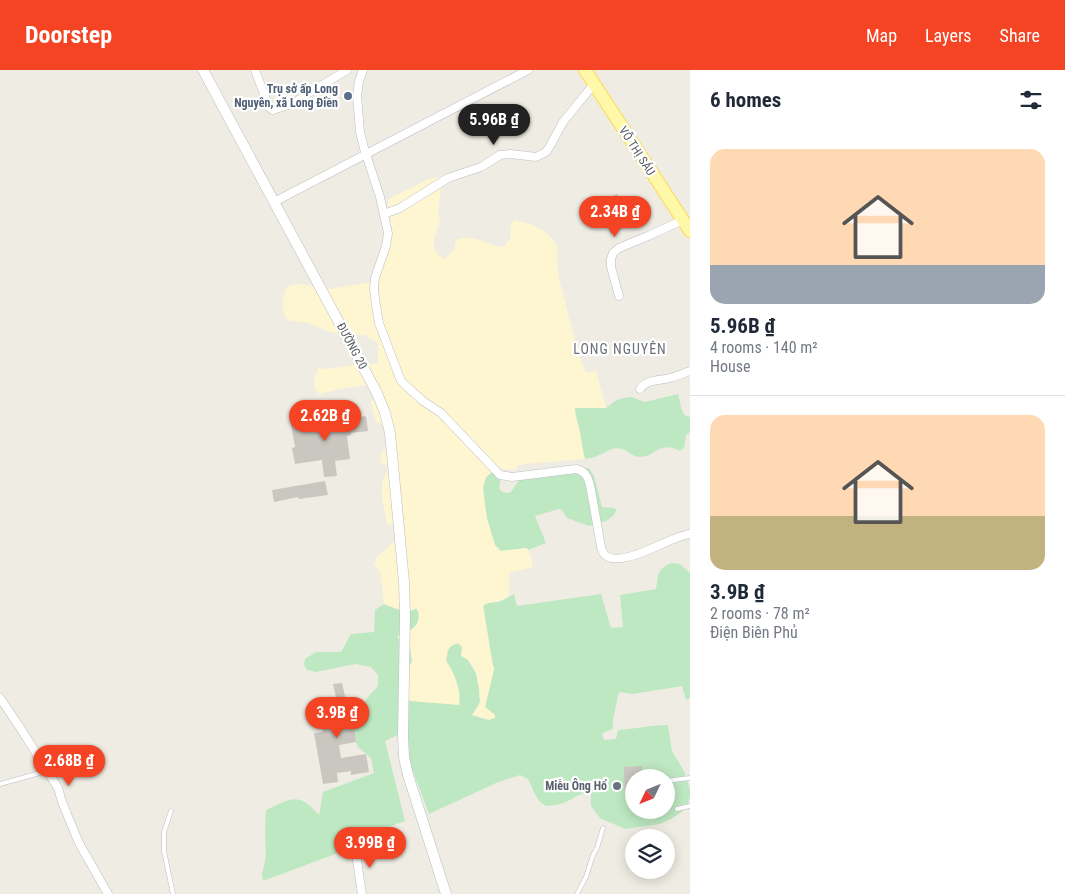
<!DOCTYPE html>
<meta charset="utf-8">
<style>
body{margin:0;font-family:"Roboto Condensed",sans-serif;background:#f2f2f3;color:#1f2937;height:100vh;display:flex;flex-direction:column;font-size:19px;white-space:nowrap}
*{box-sizing:border-box;margin:0}
p{font-size:16px;color:#747a83}
.icon{flex:none;width:28px;height:28px;fill:none;stroke:currentColor;stroke-width:2;stroke-linecap:round;stroke-linejoin:round}
.map{position:relative;flex:1;overflow:hidden}
.panel{display:flex;flex-direction:column;background:#fff;width:375px}
.panel>*{flex:none}
.needle{width:32px;rotate:227deg}
.fabs{position:absolute;left:625px;top:699px;display:grid;gap:10px}
.fabs a{display:grid;place-items:center;width:50px;height:50px;border-radius:50%;background:#fff;box-shadow:0 2px 12px #0003;font-size:25px}
.price{position:absolute;translate:-50% -42px;padding:0 11px;border-radius:18px;background:#f54423;color:#fff;font-size:16px;line-height:32px;filter:drop-shadow(0 1px 2px #0008)}
.price::after{content:'';position:absolute;left:50%;top:30px;width:15px;height:11px;margin-left:-8px;background:inherit;clip-path:polygon(0 0,100% 0,50% 100%)}
.price.current{background:#222;color:#fff}
ul{padding:0;list-style:none}
li{display:grid;align-content:center;gap:10px;height:265px;padding:0 20px}
li+li{border-top:1px solid #e0e1e3}
li span{display:grid;place-items:center;height:155px;border-radius:15px;color:#555}
li>.icon{margin-inline-start:auto}
span .icon{width:90px;height:90px;fill:#fffc;stroke-width:1}
li b{font-size:21px}
h2{display:flex;justify-content:space-between;align-items:center;height:60px;padding:0 20px;font-size:21px}
header{display:flex;align-items:center;gap:30px;box-sizing:border-box;height:70px;padding:0 25px;background:#f54423;color:#fff}
header strong{font-size:24px}
nav{display:flex;gap:28px;margin-inline-start:auto;font-size:18px}
main{display:flex;flex:1;min-height:0}
.map>svg:first-child{display:block}
</style>
<header>
<strong>Doorstep</strong>
<nav><a>Map</a><a>Layers</a><a>Share</a></nav>
</header>
<main>
<div class="map">
<svg width="690" height="824" viewBox="0 0 690 824">
<rect width="100%" height="100%" fill="#efede3"/>
<g fill="#bee8c1" fill-rule="evenodd">
<path d="M678,324L681,337L684,345L690,347V362L686,365L684,378L680,381C657,370 657,387 640,387C632,387 629,381 622,379C613,376 605,383 597,386C593,388 589,388 585,389C582,381 582,374 580,365C579,356 576,347 574,338H606L615,331L623,328L631,327L645,332Z"/>
<path d="M589,398L594,406L602,437L613,438L617,440L613,446L606,451L589,456L567,448L562,440L559,439L535,446L546,473L528,480L527,478L500,481L495,475L487,449L484,428L483,417L486,407L492,402C499,407 502,408 499,417L501,421L506,423L511,422L519,410Z"/>
<path d="M671,493L680,494L690,503V628L686,630L682,616L633,624L619,622L613,649V659L602,663L604,670L616,669L618,660C635,659 651,655 668,655L672,681L684,701L690,719V726L688,734L682,742L671,749L660,754L625,759L600,748L591,736V723C578,723 574,729 563,733C558,735 552,735 547,736L541,733L537,728L528,709L520,705L496,713L429,744L399,664L385,671L405,751L351,770L349,779L263,811L262,804L266,786L265,761L266,740C291,729 298,721 319,745L323,722L374,703L371,688L358,677L352,662L367,628L378,616V605L371,597L355,594L316,602L307,600L304,595L305,589L316,582H341L351,564L374,562L375,540L384,534C390,536 402,542 409,541C411,541 414,539 417,538L419,541L418,553L411,560L404,571L410,575L412,592L408,598L458,622C456,610 453,601 446,591L448,580L451,576L458,573L462,577L464,588L467,589L476,603L479,618L480,632L472,645L489,650L495,645L485,637L494,599L492,591L483,535L486,533L499,532L514,524L517,536L601,524L611,558L623,557L620,525L656,519C659,504 656,500 671,493ZM634,708H666V740H634Z"/>
</g>
<g fill="#fdf6d0">
<path d="M439,107L441,116L438,143L440,150L434,171V178L437,184L444,189L454,180L456,170C459,169 462,168 465,168C478,167 490,176 503,177L510,169L511,155L515,150L530,154L542,160L551,167L557,175V192L559,209L579,286L586,302L596,301L606,338H575C575,346 578,354 580,362C582,371 582,380 585,389L524,394L517,396L515,400L502,399L497,396L445,344L425,329L402,307L381,254L378,233L379,210L392,166L388,130L394,126L427,110Z"/>
<path d="M372,212L377,254L394,303L403,318L443,348L492,402L486,407L483,417L484,428L487,449L495,475L501,481L527,478L531,487L533,497L509,503V526C499,534 490,530 483,536L492,591L494,599L485,637L495,645V648L489,650L472,645L478,637L480,632L479,618L476,603L472,595L467,589L461,586L462,577L458,573L451,576L448,580L446,591C454,602 462,621 459,635L410,631L405,624L408,598L412,592L410,575L404,571L398,569V566L401,563L406,559L411,560C418,555 422,546 416,538C414,539 411,541 408,541C402,542 390,536 384,534L380,501L374,494L377,487L397,469L396,455L387,454C385,442 381,429 382,417C382,410 387,404 388,397L381,392V382L386,379L390,371L386,355L376,352L371,332L378,325L381,317C366,312 335,320 319,324C311,315 314,309 318,298L327,299L355,295L378,294V273L365,265H343L330,262L308,253L287,250C281,238 281,230 287,217L296,214L315,216L329,219Z"/>
</g>
<g fill="#cac7c0">
<path d="M617,124L623,136L631,132L633,136L641,132L648,148L626,159L625,157L611,164L604,149L598,152L590,137Z"/>
<path d="M366,346L368,361L351,363V365L347,366L350,389L335,391L337,406L324,407L322,390L295,394L292,378L295,377L291,354L315,351V354Z"/>
<path d="M325,411L328,425L299,429L298,427L274,432L272,420Z"/>
<path d="M342,613L352,657L354,656L356,672L339,675L341,688L366,684L369,702L351,705V701L337,703L338,712L323,714L314,663L323,662L316,632L336,627L333,614Z"/>
<path d="M642,696V701H652V708H634V728H625L624,697Z"/>
</g>
<g fill="none" stroke-linecap="round" stroke-linejoin="round">
<defs>
<g id="service">
<path d="M666,711L690,708"/>
<path d="M0,714L47,701"/>
<path d="M677,739L690,736"/>
<path d="M171,741L164,762V781L173,824"/>
<path d="M577,824L586,807L593,785L597,778L603,758"/>
</g>
<g id="minor">
<path d="M255,0L269,37L271,39L273,40L294,33L309,23L347,0"/>
<path d="M363,0L359,11L357,26L360,62L364,78L380,127L388,163L386,176L375,208L374,219L376,235L379,253L401,311L423,331L441,343L500,405L512,407L576,399C587,401 589,410 591,420L601,477C602,479 603,483 604,484C620,501 670,466 690,464"/>
<path d="M274,132L528,0"/>
<path d="M384,144L400,138L448,108L481,97L500,85L511,84L536,87L546,82L550,76L563,52L594,14"/>
<path d="M619,226L611,197V189L613,183L619,178L648,166L683,150"/>
<path d="M640,319C647,309 659,311 670,308C677,306 684,303 690,301"/>
<path d="M0,628L19,656L58,718L62,732L79,773L108,824"/>
<path d="M355,777L362,824"/>
</g>
<path id="tertiary" d="M203,0L377,323L385,343L390,363L404,512L405,545L403,666L404,687L408,705L446,824"/>
<path id="primary" d="M585,0L690,161"/>
</defs>
<use href="#service" stroke="#bbbdc3" stroke-width="5"/>
<use href="#minor" stroke="#bbbdc3" stroke-width="9"/>
<use href="#tertiary" stroke="#bbbdc3" stroke-width="11"/>
<use href="#primary" stroke="#fbd950" stroke-width="14"/>
<use href="#service" stroke="#fff" stroke-width="4"/>
<use href="#minor" stroke="#fff" stroke-width="8"/>
<use href="#tertiary" stroke="#fff" stroke-width="10"/>
<use href="#primary" stroke="#fff8a8" stroke-width="12"/>
</g>
<circle fill="#5c6f8a" stroke="#fff" stroke-width="2" cx="348" cy="26" r="5"/>
<circle fill="#6b7280" stroke="#fff" stroke-width="2" cx="617" cy="716" r="5"/>
<g text-anchor="middle" stroke-width="4.5" stroke-linejoin="round" paint-order="stroke">
<g font-size="12" font-weight="bold" fill="#4e5e75" stroke="#fff" text-anchor="end">
<text x="338" y="23">Trụ sở ấp Long<tspan x="338" dy="14">Nguyên, xã Long Điền</tspan></text>
</g>
<g font-size="12" fill="#5b5f65" stroke="#fff">
<text transform="translate(637 81) rotate(57)" y="4">VÕ THỊ SÁU</text>
<text transform="translate(352 276) rotate(62)" y="4">ĐƯỜNG 20</text>
</g>
<g font-size="12" font-weight="bold" fill="#5b616d" stroke="#fff" text-anchor="end">
<text x="607" y="720">Miễu Ông Hổ</text>
</g>
<g font-size="14" letter-spacing="1" fill="#6c7177" stroke="#fff">
<text x="620" y="284">LONG NGUYÊN</text>
</g>
</g>
</svg>
<div class="fabs">
<a><svg class="needle" viewBox="-14 -14 28 28"><path d="M0-13l5 13h-10z" fill="#e53935"/><path d="M0 13l5-13h-10z" fill="#747a83"/></svg></a>
<a><svg class="icon" aria-label="layers" viewBox="0 0 24 24"><path d="M12 4l9 5-9 5-9-5zM3 14l9 5 9-5"/></svg></a>
</div>
<b class="price current" style="left:494px;top:76px">5.96B ₫</b>
<b class="price" style="left:615px;top:168px">2.34B ₫</b>
<b class="price" style="left:325px;top:372px">2.62B ₫</b>
<b class="price" style="left:337px;top:669px">3.9B ₫</b>
<b class="price" style="left:69px;top:717px">2.68B ₫</b>
<b class="price" style="left:370px;top:799px">3.99B ₫</b>
</div>
<section class="panel">
<h2>6 homes<svg class="icon" aria-label="filters" viewBox="0 0 24 24"><path d="M4 7h16M4 17h16"/><circle cx="9" cy="7" r="2"/><circle cx="15" cy="17" r="2"/></svg></h2>
<ul>
<li><span style="background:linear-gradient(#ffd9b3 75%,#9aa5b1 0)"><svg class="icon" aria-label="home" viewBox="0 0 24 24"><path d="M3 11l9-7 9 7M6 9v11h12V9"/></svg></span><div><b>5.96B ₫</b><p>4 rooms · 140 m²</p><p>House</p></div></li>
<li><span style="background:linear-gradient(#ffd9b3 65%,#c2b280 0)"><svg class="icon" aria-label="home" viewBox="0 0 24 24"><path d="M3 11l9-7 9 7M6 9v11h12V9"/></svg></span><div><b>3.9B ₫</b><p>2 rooms · 78 m²</p><p>Điện Biên Phủ</p></div></li>
</ul>
</section>
</main>
